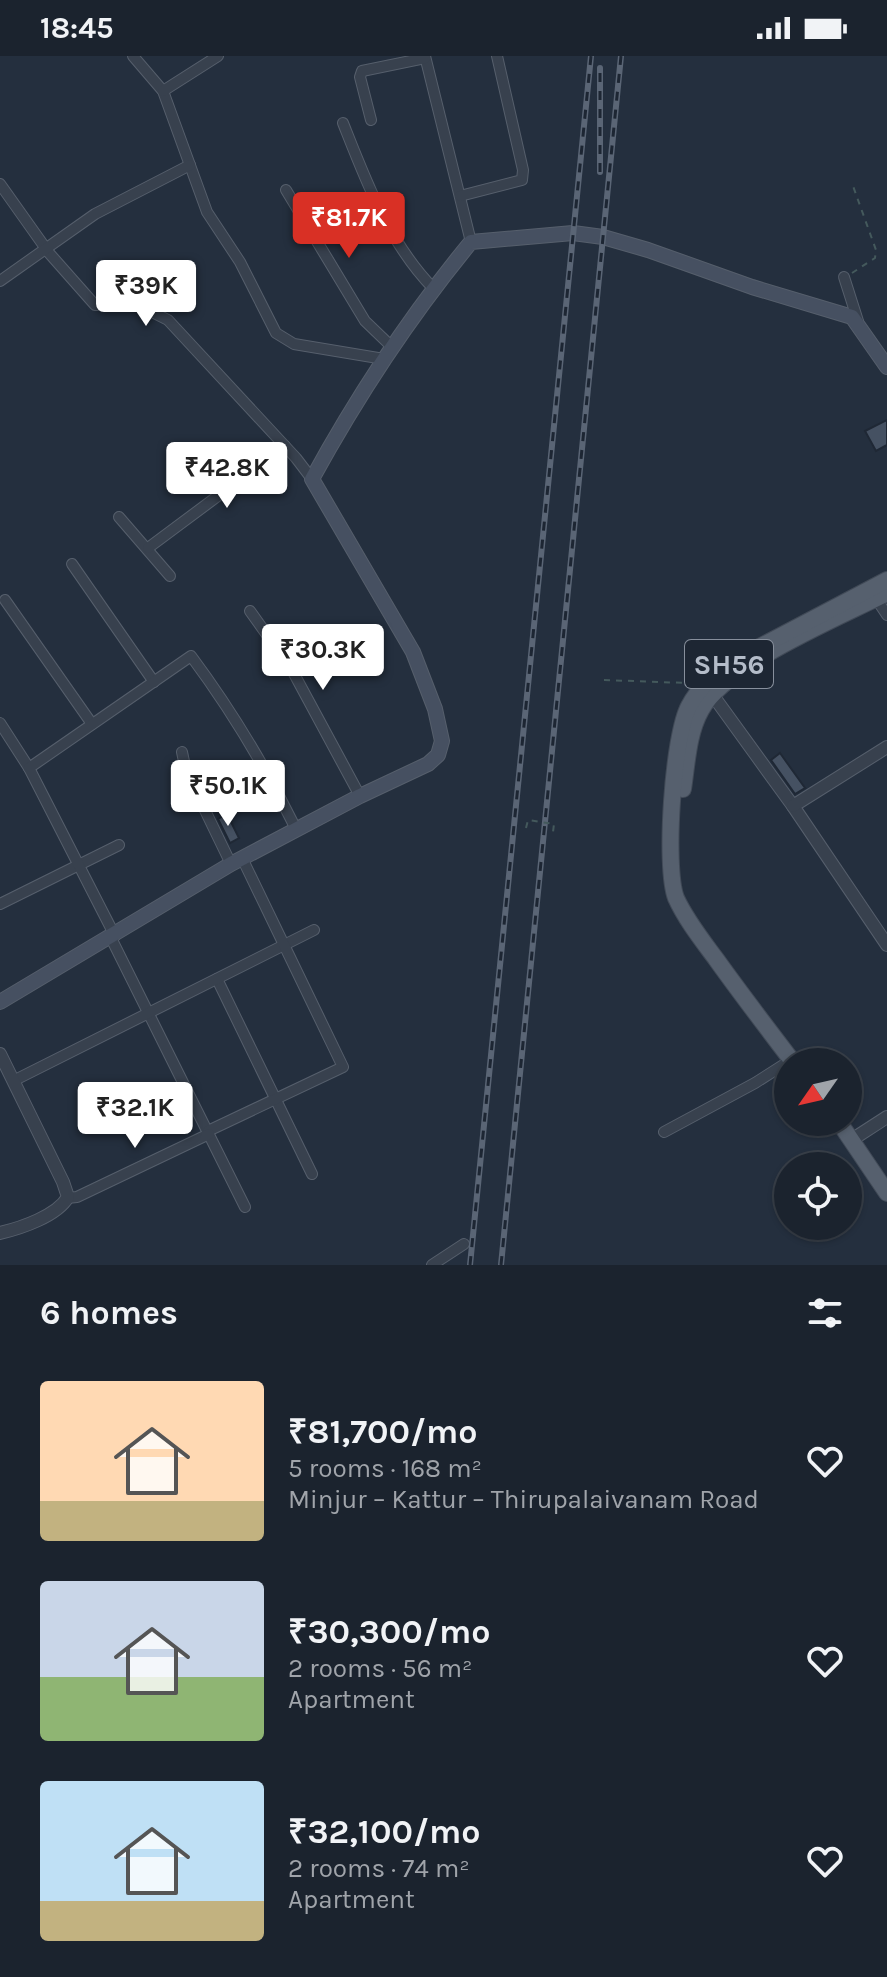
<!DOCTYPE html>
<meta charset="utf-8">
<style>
body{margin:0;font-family:Karla,sans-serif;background:#242b36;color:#f1f3f6;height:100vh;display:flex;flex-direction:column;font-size:30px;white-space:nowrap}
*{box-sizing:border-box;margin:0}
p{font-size:26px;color:#a0a4aa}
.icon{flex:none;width:44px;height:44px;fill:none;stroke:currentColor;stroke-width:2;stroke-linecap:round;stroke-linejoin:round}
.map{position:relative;height:1209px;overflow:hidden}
.panel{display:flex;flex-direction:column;background:#1b232e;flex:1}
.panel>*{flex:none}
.needle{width:52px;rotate:236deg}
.buttons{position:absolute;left:774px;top:992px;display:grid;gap:16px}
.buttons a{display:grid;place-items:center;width:88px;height:88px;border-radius:50%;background:#1b232e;box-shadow:0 2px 6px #0004,0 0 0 2px #39404a;font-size:40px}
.price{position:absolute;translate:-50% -68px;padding:0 18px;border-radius:8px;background:#fff;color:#222;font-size:26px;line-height:52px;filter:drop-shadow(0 2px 4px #0008)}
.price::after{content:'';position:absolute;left:50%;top:48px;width:24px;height:18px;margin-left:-12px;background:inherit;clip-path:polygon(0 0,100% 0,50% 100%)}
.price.on{background:#d93025;color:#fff}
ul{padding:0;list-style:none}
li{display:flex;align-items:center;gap:24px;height:200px;padding:0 40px}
li span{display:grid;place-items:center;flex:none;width:224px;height:160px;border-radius:8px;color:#555}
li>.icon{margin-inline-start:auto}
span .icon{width:96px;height:96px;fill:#fffc;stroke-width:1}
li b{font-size:34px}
h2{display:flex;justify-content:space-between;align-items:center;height:96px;padding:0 40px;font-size:34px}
.status{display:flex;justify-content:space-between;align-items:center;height:56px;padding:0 40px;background:#1b232e;direction:ltr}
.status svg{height:22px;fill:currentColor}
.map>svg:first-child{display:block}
</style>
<div class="status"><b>18:45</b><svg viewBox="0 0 49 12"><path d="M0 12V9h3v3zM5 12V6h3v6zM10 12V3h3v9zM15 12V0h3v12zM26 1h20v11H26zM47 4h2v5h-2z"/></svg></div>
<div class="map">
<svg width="887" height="1209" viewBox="0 0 887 1209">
<rect width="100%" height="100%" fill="#242f3e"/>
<g fill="#455162" stroke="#1f2835" stroke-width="2">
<path d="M887,364V389L876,395L865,375Z"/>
<path d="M780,697L805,732L795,738L771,704Z"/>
<path d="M227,758L239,782L230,787L218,763Z"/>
</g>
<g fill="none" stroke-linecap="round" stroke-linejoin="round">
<defs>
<g id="minor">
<path d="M133,0L163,35L207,156L240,206L276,277L294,288L384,303"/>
<path d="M425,0L471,186"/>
<path d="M163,35L218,0"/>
<path d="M371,64L360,21L362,15L425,2"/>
<path d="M343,67C366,125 389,187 433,232"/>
<path d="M0,128L49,197L95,249L136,248L168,264L296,402L312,423"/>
<path d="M286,134L365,265L392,291"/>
<path d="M460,140L522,124L523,114L497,0"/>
<path d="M844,221L858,265"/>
<path d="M0,225L95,158L190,109"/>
<path d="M119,461L170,520"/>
<path d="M148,492L285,390"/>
<path d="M72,508L154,626"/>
<path d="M875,541L887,559"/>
<path d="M5,544L92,668"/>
<path d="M250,555L292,614L360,740"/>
<path d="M0,667L29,712"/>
<path d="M182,696L186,715L231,808"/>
<path d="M0,848L119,789"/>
<path d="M115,880L29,712L191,600C232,655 266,712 296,773"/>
<path d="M111,882L245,1151"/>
<path d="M217,923L312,1118"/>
<path d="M13,1025L314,874"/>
<path d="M208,1075L343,1011L242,802"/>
<path d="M664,1076L755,1027L791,1004"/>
<path d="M67,1142L77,1141L209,1078"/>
<path d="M432,1209L464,1188"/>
</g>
<g id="tertiary">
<path d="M709,634L793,750L887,889"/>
<path d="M793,750L887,691"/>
<path d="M0,998L63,1126L68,1141C57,1160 21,1172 0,1177"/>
<path d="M853,1083L887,1061"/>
</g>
<path id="secondary" d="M0,946L231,808L360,740L428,708L438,699L442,685L435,653L413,596L312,423C358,339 410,260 471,186L573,177L603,181L648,194L752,231L852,261L887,311"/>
<g id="primary">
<path d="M683,733C687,707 688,677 701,654C726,608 838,562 887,537"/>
<path d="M793,1006C767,972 741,938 716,903C702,884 686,864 676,842C664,811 673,679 689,650C699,631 715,619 731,606L887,524"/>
<path d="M839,1066L887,1137"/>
</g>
</defs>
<use href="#minor" stroke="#565f6c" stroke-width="12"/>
<use href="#tertiary" stroke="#565f6c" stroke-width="14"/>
<use href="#secondary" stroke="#565f6c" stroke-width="16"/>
<use href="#primary" stroke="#414a57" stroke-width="18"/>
<g stroke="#44595c" stroke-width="2" stroke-dasharray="6 6" stroke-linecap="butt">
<path d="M852,217L875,202L876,194L853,130"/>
<path d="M604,624L687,627"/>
</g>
<use href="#minor" stroke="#38414e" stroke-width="10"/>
<use href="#tertiary" stroke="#38414e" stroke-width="12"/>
<use href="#secondary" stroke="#465061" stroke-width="14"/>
<use href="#primary" stroke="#56606e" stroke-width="16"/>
<defs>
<g id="rail">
<path d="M600,116V12"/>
<path d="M470,1209L591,0"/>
<path d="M501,1209L621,0"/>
</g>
</defs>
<use href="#rail" stroke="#5a6575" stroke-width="6"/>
<use href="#rail" stroke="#1d2633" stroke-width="3" stroke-dasharray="9" stroke-linecap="butt"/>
<path stroke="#44595c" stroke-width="2" stroke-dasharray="6 6" stroke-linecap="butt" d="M526,772L528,764L554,768L553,776"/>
</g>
<g text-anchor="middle" stroke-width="6" stroke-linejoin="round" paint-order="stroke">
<rect fill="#1d2633" stroke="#878f9c" stroke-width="2" x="685" y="584" width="88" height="48" rx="6"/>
<g font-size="28" font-weight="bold" fill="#b4bcc9">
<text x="729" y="618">SH56</text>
</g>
</g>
</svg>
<div class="buttons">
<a><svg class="needle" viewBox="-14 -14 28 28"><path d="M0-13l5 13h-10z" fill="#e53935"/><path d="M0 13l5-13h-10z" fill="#a0a4aa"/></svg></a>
<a><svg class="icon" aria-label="locate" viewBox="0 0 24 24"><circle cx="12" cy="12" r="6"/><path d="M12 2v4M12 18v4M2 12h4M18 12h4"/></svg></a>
</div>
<b class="price on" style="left:349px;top:204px">₹81.7K</b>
<b class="price" style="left:146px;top:272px">₹39K</b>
<b class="price" style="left:227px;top:454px">₹42.8K</b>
<b class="price" style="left:323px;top:636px">₹30.3K</b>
<b class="price" style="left:228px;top:772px">₹50.1K</b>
<b class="price" style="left:135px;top:1094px">₹32.1K</b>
</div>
<section class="panel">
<h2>6 homes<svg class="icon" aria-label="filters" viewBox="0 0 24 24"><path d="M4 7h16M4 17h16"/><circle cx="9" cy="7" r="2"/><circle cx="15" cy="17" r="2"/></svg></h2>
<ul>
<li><span style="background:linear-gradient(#ffd9b3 75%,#c2b280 0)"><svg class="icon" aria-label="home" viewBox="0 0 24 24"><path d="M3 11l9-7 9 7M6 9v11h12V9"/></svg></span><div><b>₹81,700/mo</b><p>5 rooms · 168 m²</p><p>Minjur – Kattur – Thirupalaivanam Road</p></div><svg class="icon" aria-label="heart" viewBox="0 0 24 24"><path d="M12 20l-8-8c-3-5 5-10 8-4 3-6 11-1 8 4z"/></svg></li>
<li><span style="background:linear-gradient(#c9d6e8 60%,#8fb573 0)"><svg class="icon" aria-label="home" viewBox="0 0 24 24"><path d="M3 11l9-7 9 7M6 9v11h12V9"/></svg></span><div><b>₹30,300/mo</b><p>2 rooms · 56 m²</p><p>Apartment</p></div><svg class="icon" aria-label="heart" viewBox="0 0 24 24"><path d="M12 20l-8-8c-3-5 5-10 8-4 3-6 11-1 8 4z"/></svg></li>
<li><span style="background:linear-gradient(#bfe0f5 75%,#c2b280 0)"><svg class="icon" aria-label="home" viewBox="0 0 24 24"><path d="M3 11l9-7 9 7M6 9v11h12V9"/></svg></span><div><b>₹32,100/mo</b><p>2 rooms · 74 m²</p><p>Apartment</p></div><svg class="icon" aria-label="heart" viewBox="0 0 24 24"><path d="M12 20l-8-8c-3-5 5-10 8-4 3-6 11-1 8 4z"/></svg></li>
</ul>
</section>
